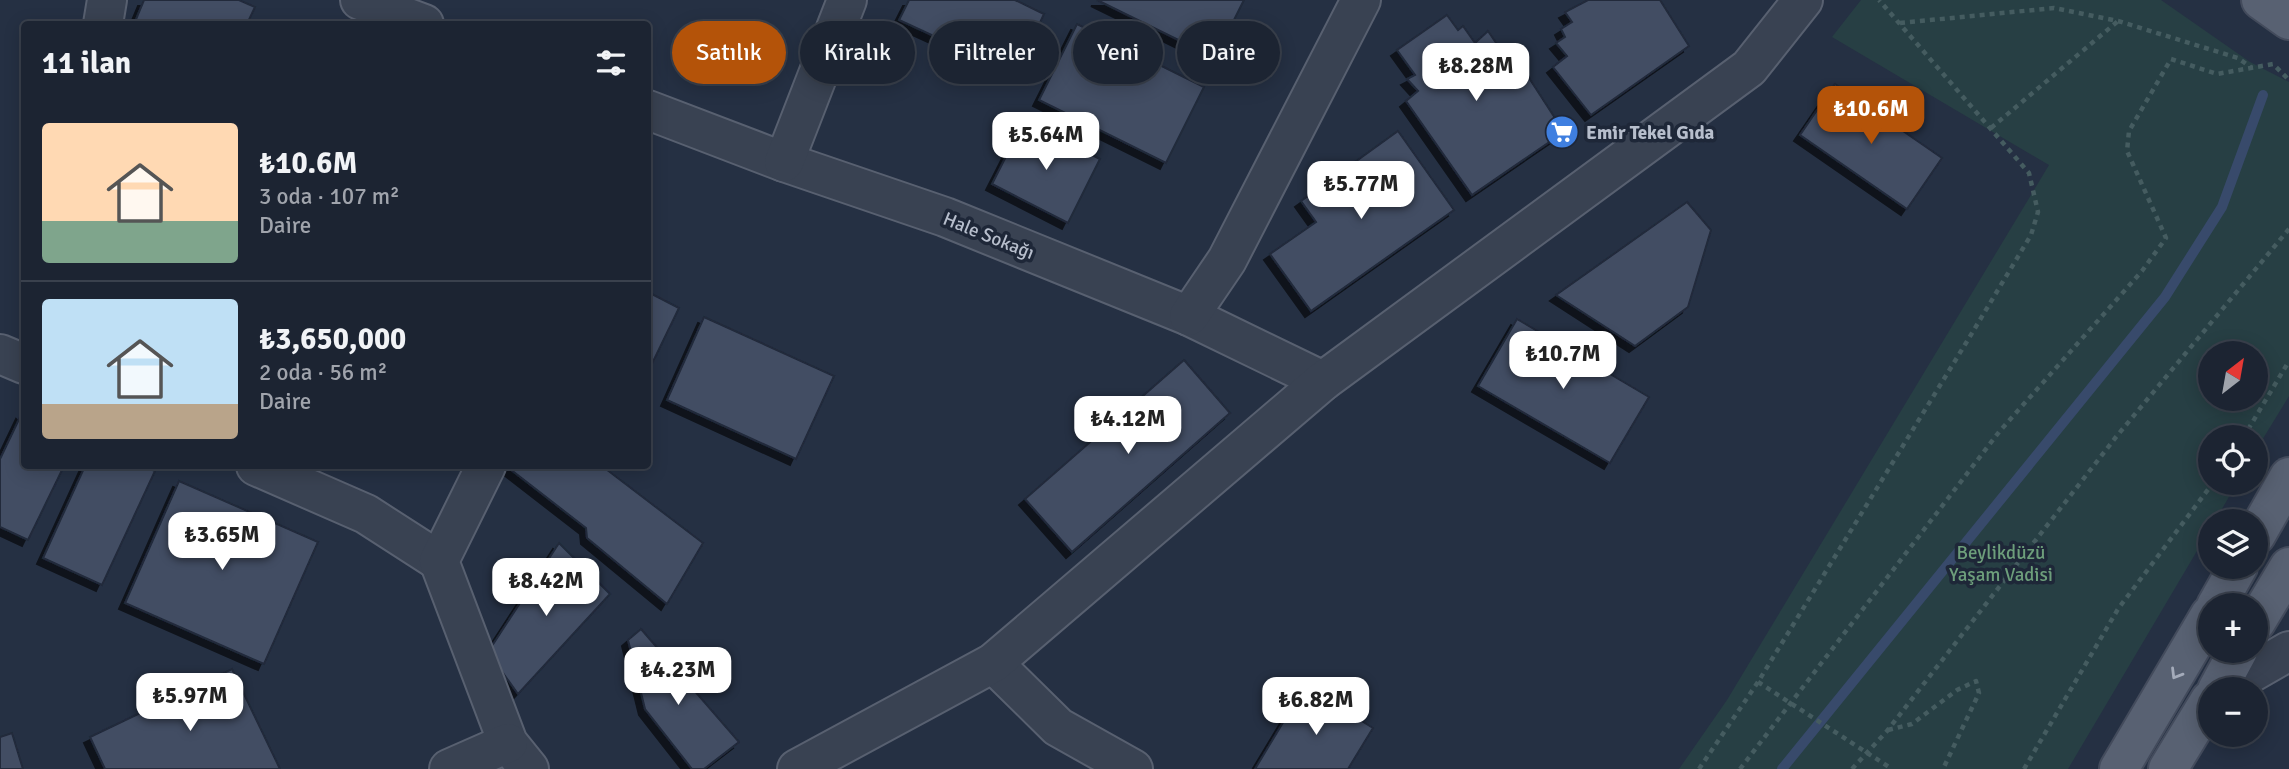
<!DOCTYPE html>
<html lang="tr">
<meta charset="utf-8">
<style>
body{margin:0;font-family:Signika,sans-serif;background:#29303e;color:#f1f3f6;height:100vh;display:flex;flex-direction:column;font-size:26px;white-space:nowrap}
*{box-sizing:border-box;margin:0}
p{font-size:23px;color:#a0a4ac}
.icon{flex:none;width:38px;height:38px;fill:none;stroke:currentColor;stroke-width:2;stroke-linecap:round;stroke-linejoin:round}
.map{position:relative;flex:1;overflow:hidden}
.details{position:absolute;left:21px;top:21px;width:630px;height:448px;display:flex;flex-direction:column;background:#1c2432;border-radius:7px;box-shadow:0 4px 18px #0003,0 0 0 2px #3a414d}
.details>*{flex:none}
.hud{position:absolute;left:672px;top:21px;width:665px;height:63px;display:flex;gap:14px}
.needle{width:46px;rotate:31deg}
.buttons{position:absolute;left:2198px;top:341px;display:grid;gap:14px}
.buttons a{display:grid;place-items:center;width:70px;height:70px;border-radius:50%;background:#1c2432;box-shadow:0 4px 18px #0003,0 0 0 2px #3a414d;font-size:35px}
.price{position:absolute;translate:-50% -60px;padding:0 16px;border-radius:14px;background:#fff;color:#222;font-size:23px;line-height:46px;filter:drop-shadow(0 2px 4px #0008)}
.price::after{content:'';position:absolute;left:50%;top:42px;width:21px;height:16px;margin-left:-10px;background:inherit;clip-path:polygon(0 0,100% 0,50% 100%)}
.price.current{background:#b45309;color:#fff}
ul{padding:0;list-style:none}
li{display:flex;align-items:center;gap:21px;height:175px;padding:0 21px}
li+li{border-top:2px solid #3a414d}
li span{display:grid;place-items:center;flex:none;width:196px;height:140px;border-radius:7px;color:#555}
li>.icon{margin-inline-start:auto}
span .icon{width:84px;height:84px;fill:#fffc;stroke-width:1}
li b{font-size:30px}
h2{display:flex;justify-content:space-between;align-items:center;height:84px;padding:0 21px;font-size:30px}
.chip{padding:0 24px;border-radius:32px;background:#1c2432;box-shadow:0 4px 18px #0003,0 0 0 2px #3a414d;font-size:24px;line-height:63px}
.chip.current{background:#b45309;color:#fff}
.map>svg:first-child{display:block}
</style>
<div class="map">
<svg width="2289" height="769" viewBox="0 0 2289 769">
<defs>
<filter id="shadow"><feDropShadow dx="-6" dy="6" stdDeviation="0" flood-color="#0009"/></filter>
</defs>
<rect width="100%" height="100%" fill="#253043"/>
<path fill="#273f44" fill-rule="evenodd" d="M1861,0H2161L2250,62L2289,82V396L2256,450V438H2210V483H2237L2215,521L2210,522V529L2068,769H1679L1727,700L2049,165L1832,37ZM2210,354H2256V399H2210Z"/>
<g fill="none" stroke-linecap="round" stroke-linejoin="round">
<path stroke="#384a6b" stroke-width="10" d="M1782,769L2165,297L2222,207L2263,95"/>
</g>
<g fill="#424d63" stroke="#20293a" stroke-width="2" filter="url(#shadow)">
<path d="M144,0H239L255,7L247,24H134Z"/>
<path d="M909,0H1015L1044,14L1016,74L899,20Z"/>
<path d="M1097,0H1244L1215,58Z"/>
<path d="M1588,0H1660L1689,46L1591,115L1553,67L1567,56L1556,43L1565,37L1561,29L1572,22L1565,12Z"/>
<path d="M1447,15L1458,30L1463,26L1475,43L1488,31L1513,68L1520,64L1564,132L1472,195L1406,101L1418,91L1407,79L1415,75L1397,50Z"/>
<path d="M1077,24L1204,87L1166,163L1039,100Z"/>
<path d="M1835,84L1942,158L1907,209L1800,135Z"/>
<path d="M1024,121L1100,159L1068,223L992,184Z"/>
<path d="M1398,131L1454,210L1311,311L1270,254L1316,222L1301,201Z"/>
<path d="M1687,202L1711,230L1688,307L1635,346L1556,295Z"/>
<path d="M648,292L679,308L648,372Z"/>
<path d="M704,317L834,376L796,459L667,400Z"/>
<path d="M1517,319L1649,397L1610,463L1478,386Z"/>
<path d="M1184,360L1230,413L1072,552L1025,499Z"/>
<path d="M22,413L24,415V466H64L28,540L0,527V459Z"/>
<path d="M85,466H143L155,471L102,585L43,558Z"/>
<path d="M506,466H602L703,543L667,604L587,538L586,528Z"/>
<path d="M179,481L318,542L264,664L125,603Z"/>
<path d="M559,543L610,594L518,694L488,652Z"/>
<path d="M641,629L739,742L704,769H692L645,709L628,640Z"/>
<path d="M232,669L280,769H105L90,737Z"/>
<path d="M1305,686L1373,728L1348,769H1255Z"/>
<path d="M12,733L23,769H0V737Z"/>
</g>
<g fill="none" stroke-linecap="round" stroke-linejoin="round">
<defs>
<g id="minor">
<path d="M360,0L424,24"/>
<path d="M103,24L107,0"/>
<path d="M648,110L784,162L945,217L1189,316L1323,381"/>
<path d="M784,162L847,0"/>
<path d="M1189,316L1227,260L1361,0"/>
<path d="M0,354L24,364"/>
<path d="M256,466L366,514L439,561"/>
<path d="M486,466L439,561L508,743L529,769"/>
<path d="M993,663L1058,727L1133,769"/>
<path d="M2221,690L2289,651"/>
<path d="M449,769L508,743"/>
<path d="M797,769L993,663L1323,381L1749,68L1803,0"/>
</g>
<g id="major">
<path d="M2261,0L2289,20"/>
<path d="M2256,535L2289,477"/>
<path d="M2216,606L2238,567"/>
<path d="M2256,622L2289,567"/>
<path d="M2217,690L2238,651"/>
<path d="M2119,769L2210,615"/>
<path d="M2168,769L2210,700"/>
</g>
</defs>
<use href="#minor" stroke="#586070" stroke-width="42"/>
<use href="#major" stroke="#434b5c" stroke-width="42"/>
<g stroke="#455c60" stroke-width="4.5" stroke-dasharray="5 5" stroke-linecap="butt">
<path d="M1900,23L2054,8L2118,21L2238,58L2252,68"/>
<path d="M1991,128L2118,21"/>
<path d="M2243,438L2289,361"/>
<path d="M1758,682L1892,769"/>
<path d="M1888,730L1912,724L1957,690L1976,681L1979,693L1943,769"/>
<path d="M1699,769L1758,682L1966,343L2031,235L2038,212L2029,173L1879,0"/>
<path d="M1740,769L1999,432L2142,271L2166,238L2127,151L2129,131L2171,59L2217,74L2273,64L2289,80"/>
<path d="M1852,769L1887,731L2116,437L2289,229"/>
<path d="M2024,769L2118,609L2213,483"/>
</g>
<use href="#minor" stroke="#394252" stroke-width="38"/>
<use href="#major" stroke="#586172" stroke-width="38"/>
</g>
<defs><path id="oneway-chevron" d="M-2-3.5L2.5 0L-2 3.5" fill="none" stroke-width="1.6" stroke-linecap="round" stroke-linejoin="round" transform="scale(1.75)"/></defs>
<use stroke="#a4abba" href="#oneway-chevron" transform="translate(2176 674) rotate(121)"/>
<defs>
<symbol id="supermarket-disc" viewBox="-11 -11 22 22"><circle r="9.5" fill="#3f7fe0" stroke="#1e2738"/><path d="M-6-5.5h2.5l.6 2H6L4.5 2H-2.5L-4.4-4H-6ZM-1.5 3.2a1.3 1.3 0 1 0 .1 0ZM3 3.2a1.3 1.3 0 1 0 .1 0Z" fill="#fff"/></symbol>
</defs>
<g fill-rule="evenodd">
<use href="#supermarket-disc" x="1543" y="113" width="38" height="38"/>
</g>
<g text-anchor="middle" stroke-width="7" stroke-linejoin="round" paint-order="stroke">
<g font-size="19" font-weight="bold" fill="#b7becc" stroke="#1e2738" text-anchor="start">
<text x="1586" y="139">Emir Tekel Gıda</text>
</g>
<g font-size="19" fill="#b7becc" stroke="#1e2738">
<text transform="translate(989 235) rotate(22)" y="7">Hale Sokağı</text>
</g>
<g font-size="19" fill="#6d9e7b" stroke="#1e2738">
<text x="2001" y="559">Beylikdüzü<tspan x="2001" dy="22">Yaşam Vadisi</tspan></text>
</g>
</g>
</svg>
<div class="buttons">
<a><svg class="needle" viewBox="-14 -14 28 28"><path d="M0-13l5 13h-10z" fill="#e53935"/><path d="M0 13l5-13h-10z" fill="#a0a4ac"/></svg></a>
<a><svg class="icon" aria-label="locate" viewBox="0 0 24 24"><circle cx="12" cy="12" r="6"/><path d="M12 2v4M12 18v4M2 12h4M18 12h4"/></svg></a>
<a><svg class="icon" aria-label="layers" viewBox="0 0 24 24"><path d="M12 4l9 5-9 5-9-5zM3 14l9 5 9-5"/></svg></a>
<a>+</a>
<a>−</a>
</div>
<b class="price" style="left:1476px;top:103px">₺8.28M</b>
<b class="price current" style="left:1871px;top:146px">₺10.6M</b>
<b class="price" style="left:1046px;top:172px">₺5.64M</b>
<b class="price" style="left:1361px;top:221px">₺5.77M</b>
<b class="price" style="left:1563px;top:391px">₺10.7M</b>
<b class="price" style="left:1128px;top:456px">₺4.12M</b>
<b class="price" style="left:222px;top:572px">₺3.65M</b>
<b class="price" style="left:546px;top:618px">₺8.42M</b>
<b class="price" style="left:678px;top:707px">₺4.23M</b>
<b class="price" style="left:190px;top:733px">₺5.97M</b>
<b class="price" style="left:1316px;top:737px">₺6.82M</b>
<div class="hud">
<a class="chip current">Satılık</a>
<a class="chip">Kiralık</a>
<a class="chip">Filtreler</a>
<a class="chip">Yeni</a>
<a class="chip">Daire</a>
</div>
<section class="details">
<h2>11 ilan<svg class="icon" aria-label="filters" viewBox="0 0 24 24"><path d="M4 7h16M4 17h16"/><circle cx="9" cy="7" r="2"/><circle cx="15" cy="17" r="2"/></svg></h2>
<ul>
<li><span style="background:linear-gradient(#ffd9b3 70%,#7fa58c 0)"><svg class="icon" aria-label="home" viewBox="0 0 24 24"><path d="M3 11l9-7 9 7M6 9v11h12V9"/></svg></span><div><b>₺10.6M</b><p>3 oda · 107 m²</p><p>Daire</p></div></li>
<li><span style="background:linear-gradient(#bfe0f5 75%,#b9a48a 0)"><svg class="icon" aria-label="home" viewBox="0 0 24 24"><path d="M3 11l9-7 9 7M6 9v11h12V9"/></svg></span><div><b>₺3,650,000</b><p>2 oda · 56 m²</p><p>Daire</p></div></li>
</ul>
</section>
</div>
